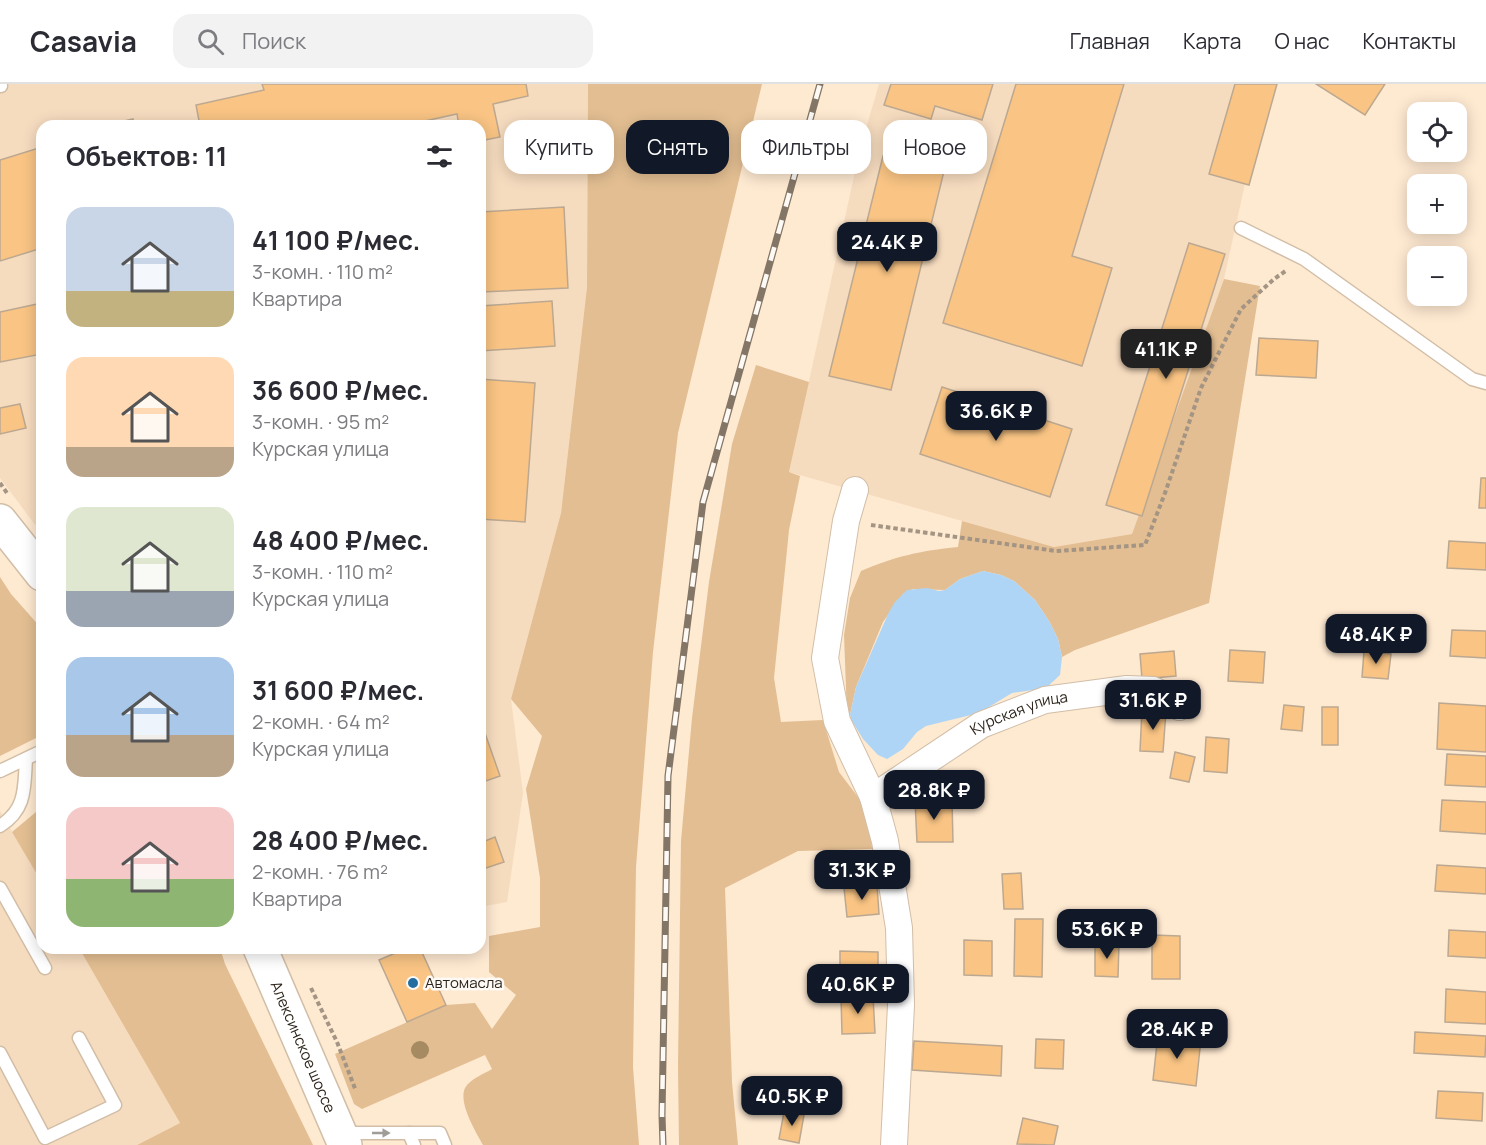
<!DOCTYPE html>
<html lang="ru">
<meta charset="utf-8">
<style>
body{margin:0;font-family:Manrope,sans-serif;background:#f2f2f3;color:#2b2b33;height:100vh;display:flex;flex-direction:column;font-size:22px;white-space:nowrap}
*{box-sizing:border-box;margin:0}
p{font-size:20px;color:#7c7c81}
.icon{flex:none;width:33px;height:33px;fill:none;stroke:currentColor;stroke-width:2;stroke-linecap:round;stroke-linejoin:round}
.map{position:relative;flex:1;overflow:hidden}
.details{position:absolute;left:36px;top:36px;width:450px;height:834px;display:flex;flex-direction:column;background:#fff;border-radius:18px;box-shadow:0 3px 15px #0003}
.details>*{flex:none}
.top-card{position:absolute;left:504px;top:36px;width:570px;height:54px;display:flex;gap:12px}
.fabs{position:absolute;left:1407px;top:18px;display:grid;gap:12px}
.fabs a{display:grid;place-items:center;width:60px;height:60px;border-radius:12px;background:#fff;box-shadow:0 3px 15px #0003;font-size:30px}
.price{position:absolute;translate:-50% -51px;padding:0 14px;border-radius:12px;background:#111827;color:#fff;font-size:20px;line-height:39px;filter:drop-shadow(0 2px 3px #0008)}
.price::after{content:'';position:absolute;left:50%;top:36px;width:18px;height:14px;margin-left:-9px;background:inherit;clip-path:polygon(0 0,100% 0,50% 100%)}
.price.on{background:#222;color:#fff}
ul{padding:0;list-style:none}
li{display:flex;align-items:center;gap:18px;height:150px;padding:0 30px}
li span{display:grid;place-items:center;flex:none;width:168px;height:120px;border-radius:18px;color:#555}
li>.icon{margin-inline-start:auto}
span .icon{width:72px;height:72px;fill:#fffc;stroke-width:1}
li b{font-size:26px}
h2{display:flex;justify-content:space-between;align-items:center;height:72px;padding:0 30px;font-size:26px}
.tag{padding:0 21px;border-radius:18px;background:#fff;box-shadow:0 3px 15px #0003;font-size:21px;line-height:54px}
.tag.on{background:#111827;color:#fff}
header{display:flex;align-items:center;gap:36px;box-sizing:border-box;height:84px;padding:0 30px;background:#fff;border-bottom:2px solid #e1e1e2}
header strong{font-size:28px}
nav{display:flex;gap:33px;margin-inline-start:auto;font-size:21px}
.search{width:420px;height:54px;background:#f2f2f3;display:flex;align-items:center;gap:15px;box-sizing:border-box;padding:0 21px;border-radius:18px;color:#7c7c81;font-size:22px}
.map>svg:first-child{display:block}
</style>
<header>
<strong>Casavia</strong>
<div class="search"><svg class="icon" aria-label="search" viewBox="0 0 24 24"><circle cx="10" cy="10" r="6"/><path d="M15 15l6 6"/></svg>Поиск</div>
<nav><a>Главная</a><a>Карта</a><a>О нас</a><a>Контакты</a></nav>
</header>
<div class="map">
<svg width="1486" height="1061" viewBox="0 0 1486 1061">
<rect width="100%" height="100%" fill="#fee9d1"/>
<g fill="#f6dcbf">
<path d="M0,0H588L587,203L561,429L511,615L523,709L507,818L480,823V42H42V450L0,394Z"/>
<path d="M879,0H1267L1224,195L1132,450L1054,463L789,388L860,65Z"/>
<path d="M0,727L42,799V864H79L180,1039L137,1061H0Z"/>
</g>
<g fill="#e3be92">
<path d="M588,0H762L678,349L653,568L636,783L633,983L639,1061H483C476,1048 458,1019 465,1004C470,995 484,990 492,985L485,971L362,1025L354,1020L335,970L446,921L475,919L492,945L516,911L489,888V852L540,843V794L526,705L542,652L511,615L561,429L587,203Z"/>
<path d="M1224,195L1260,202L1209,519L1075,566L1062,573L1058,555L1049,537L1035,516L1014,497L1001,491L983,487L960,495L945,506L913,505L903,510L883,538L856,603L850,631L847,630L844,551L850,514L861,487C897,472 919,467 958,463L962,437L1054,463L1132,450Z"/>
<path d="M756,281L809,298L789,388L800,392L789,446L774,594L781,638L823,636L839,688L861,717L871,753L872,765L798,767L725,804L732,998L738,1061H679L678,983L681,757L692,634L709,498L732,360Z"/>
<path d="M0,493L11,510L42,545V651L0,672Z"/>
<path d="M42,717V799L12,748L36,728Z"/>
<path d="M79,864H220L225,880L313,1061H137L180,1039Z"/>
</g>
<path fill="#aed5f5" d="M983,487L1001,491L1014,497L1035,516L1049,537L1058,555L1062,573L1060,591L1046,604L1012,609L979,629L926,642L917,648L903,665L887,675L878,671L863,655L852,637L850,631L856,603L889,528L895,518L907,506L927,504L939,507L945,506L960,495Z"/>
<g fill="#f9c484" stroke="#bca891" stroke-width="1.5">
<path d="M262,0H526L528,12L493,20L500,53L480,57V42H459L457,30L402,42H200L196,21L264,6Z"/>
<path d="M891,0H993L982,36L935,22L931,35L884,21Z"/>
<path d="M1016,0H1124L1072,172L1112,184L1082,282L943,239Z"/>
<path d="M1235,0H1277L1249,101L1209,90Z"/>
<path d="M1316,0H1385L1365,31Z"/>
<path d="M133,35L135,42H104Z"/>
<path d="M42,63V164L0,177V76Z"/>
<path d="M883,72L944,87L891,306L829,292Z"/>
<path d="M564,123L568,204L480,208V128Z"/>
<path d="M1189,159L1225,170L1142,432L1106,421Z"/>
<path d="M552,217L555,262L480,267V222Z"/>
<path d="M42,219V270L0,278V228Z"/>
<path d="M1259,254L1318,257L1316,294L1256,291Z"/>
<path d="M480,295L535,299L525,438L480,435Z"/>
<path d="M942,303L1072,345L1050,413L920,370Z"/>
<path d="M20,320L26,344L0,350V324Z"/>
<path d="M1481,394H1486V424H1479Z"/>
<path d="M1449,457L1486,459V486L1447,484Z"/>
<path d="M1452,546L1486,547V574L1450,572Z"/>
<path d="M1230,566L1265,568L1263,599L1228,597Z"/>
<path d="M1174,567L1176,592L1142,595L1140,570Z"/>
<path d="M1364,567L1391,570L1388,595L1362,593Z"/>
<path d="M1439,619L1486,622V668L1437,665Z"/>
<path d="M1284,621L1304,623L1302,647L1281,645Z"/>
<rect x="1322" y="623" width="16" height="38"/>
<path d="M1142,626L1166,627L1163,668L1140,667Z"/>
<path d="M480,635L500,692L480,699Z"/>
<path d="M1206,653L1229,655L1227,689L1204,687Z"/>
<path d="M1175,668L1195,673L1189,698L1170,694Z"/>
<path d="M1447,670L1486,672V703L1445,701Z"/>
<path d="M952,716L953,758H917L915,717Z"/>
<path d="M1442,716L1486,718V750L1440,747Z"/>
<path d="M495,753L504,778L480,786V759Z"/>
<path d="M1437,781L1486,784V810L1435,807Z"/>
<path d="M1021,789L1023,825H1004L1002,790Z"/>
<path d="M877,801L879,830L847,833L844,804Z"/>
<path d="M1015,835H1043L1042,893L1014,892Z"/>
<path d="M1449,846L1486,848V874L1448,872Z"/>
<path d="M1152,851L1180,852V895H1152Z"/>
<path d="M964,856L992,857V892L964,891Z"/>
<path d="M1095,859H1119L1118,893L1095,892Z"/>
<path d="M407,864H420L446,921L407,938L379,876Z"/>
<path d="M840,867L878,868V897H840Z"/>
<path d="M1446,905L1486,908V940L1445,938Z"/>
<path d="M873,912L875,949L842,950L841,913Z"/>
<path d="M1415,948L1486,952L1485,973L1414,969Z"/>
<path d="M1158,950L1201,955L1196,1002L1153,996Z"/>
<path d="M1036,955L1064,956L1063,985L1035,984Z"/>
<path d="M914,957L1002,962L1001,992L912,986Z"/>
<path d="M1438,1007L1483,1009L1482,1037L1436,1034Z"/>
<path d="M784,1028L804,1031L799,1059L779,1055Z"/>
<path d="M1023,1034L1058,1042L1054,1061L1017,1060Z"/>
</g>
<g fill="none" stroke-linecap="round" stroke-linejoin="round">
<defs>
<g id="service">
<path d="M0,2H1"/>
<path d="M1241,144L1304,175L1472,295L1486,299"/>
<path d="M0,687L42,667"/>
<path d="M0,742C27,725 24,703 26,675"/>
<path d="M0,804L45,884"/>
<path d="M0,969L45,1054L115,1021L79,954"/>
<path d="M344,1049H409L414,1061"/>
<path d="M409,1049H440L445,1061"/>
</g>
<g id="minor">
<path d="M855,406L846,437L825,574L837,637L873,713L885,757L899,844L901,921L894,1061"/>
<path id="s1" d="M873,713L981,641L1045,616L1127,605L1153,606L1168,613L1179,623"/>
</g>
<g id="secondary">
<path d="M0,437L42,490"/>
<path id="s2" d="M260,864L345,1061"/>
</g>
</defs>
<use href="#service" stroke="#d2bea7" stroke-width="15"/>
<use href="#minor" stroke="#d2bea7" stroke-width="28"/>
<use href="#secondary" stroke="#d2bea7" stroke-width="36"/>
<g stroke="#a39483" stroke-width="4" stroke-dasharray="4.5 3" stroke-linecap="butt">
<path d="M0,399L7,409"/>
<path d="M871,441L1056,467L1145,461L1165,409L1201,304L1241,225L1274,195L1287,186"/>
<path d="M311,904L337,958L356,1007"/>
</g>
<use href="#service" stroke="#fff" stroke-width="12"/>
<use href="#minor" stroke="#fff" stroke-width="26"/>
<use href="#secondary" stroke="#fff" stroke-width="33"/>
<defs>
<path id="rail" d="M663,1061L662,1031L668,692L703,418L820,0"/>
</defs>
<use href="#rail" stroke="#837667" stroke-width="7"/>
<use href="#rail" stroke="#fdf9f4" stroke-width="4.5" stroke-dasharray="14" stroke-linecap="butt"/>
</g>
<circle fill="#a68a61" cx="420" cy="966" r="9"/>
<defs><path id="oneway-solid" d="M-6-.8H1V-3.2L6.5 0L1 3.2V.8H-6Z" transform="scale(1.5)"/></defs>
<use fill="#a09d99" href="#oneway-solid" transform="translate(381 1049)"/>
<circle fill="#236da0" stroke="#fdf9f4" stroke-width="2" cx="413" cy="899" r="6"/>
<g text-anchor="middle" stroke-width="5" stroke-linejoin="round" paint-order="stroke">
<g font-size="15" fill="#2d251c" stroke="#fdf9f4">
<text dy="5" stroke="none"><textPath href="#s1" startOffset="170">Курская улица</textPath></text>
<text dy="5" stroke="none"><textPath href="#s2" startOffset="108">Алексинское шоссе</textPath></text>
</g>
<g font-size="15" fill="#2d251c" stroke="#fdf9f4" text-anchor="start">
<text x="425" y="904">Автомасла</text>
</g>
</g>
</svg>
<div class="fabs">
<a><svg class="icon" aria-label="locate" viewBox="0 0 24 24"><circle cx="12" cy="12" r="6"/><path d="M12 2v4M12 18v4M2 12h4M18 12h4"/></svg></a>
<a>+</a>
<a>−</a>
</div>
<b class="price" style="left:887px;top:189px">24.4K ₽</b>
<b class="price on" style="left:1166px;top:296px">41.1K ₽</b>
<b class="price" style="left:996px;top:358px">36.6K ₽</b>
<b class="price" style="left:1376px;top:581px">48.4K ₽</b>
<b class="price" style="left:1153px;top:647px">31.6K ₽</b>
<b class="price" style="left:934px;top:737px">28.8K ₽</b>
<b class="price" style="left:862px;top:817px">31.3K ₽</b>
<b class="price" style="left:1107px;top:876px">53.6K ₽</b>
<b class="price" style="left:858px;top:931px">40.6K ₽</b>
<b class="price" style="left:1177px;top:976px">28.4K ₽</b>
<b class="price" style="left:792px;top:1043px">40.5K ₽</b>
<div class="top-card">
<a class="tag">Купить</a>
<a class="tag on">Снять</a>
<a class="tag">Фильтры</a>
<a class="tag">Новое</a>
</div>
<section class="details">
<h2>Объектов: 11<svg class="icon" aria-label="filters" viewBox="0 0 24 24"><path d="M4 7h16M4 17h16"/><circle cx="9" cy="7" r="2"/><circle cx="15" cy="17" r="2"/></svg></h2>
<ul>
<li><span style="background:linear-gradient(#c9d6e8 70%,#c2b280 0)"><svg class="icon" aria-label="home" viewBox="0 0 24 24"><path d="M3 11l9-7 9 7M6 9v11h12V9"/></svg></span><div><b>41 100 ₽/мес.</b><p>3-комн. · 110 m²</p><p>Квартира</p></div></li>
<li><span style="background:linear-gradient(#ffd9b3 75%,#b9a48a 0)"><svg class="icon" aria-label="home" viewBox="0 0 24 24"><path d="M3 11l9-7 9 7M6 9v11h12V9"/></svg></span><div><b>36 600 ₽/мес.</b><p>3-комн. · 95 m²</p><p>Курская улица</p></div></li>
<li><span style="background:linear-gradient(#dfe7d0 70%,#9aa5b1 0)"><svg class="icon" aria-label="home" viewBox="0 0 24 24"><path d="M3 11l9-7 9 7M6 9v11h12V9"/></svg></span><div><b>48 400 ₽/мес.</b><p>3-комн. · 110 m²</p><p>Курская улица</p></div></li>
<li><span style="background:linear-gradient(#a9c7e8 65%,#b9a48a 0)"><svg class="icon" aria-label="home" viewBox="0 0 24 24"><path d="M3 11l9-7 9 7M6 9v11h12V9"/></svg></span><div><b>31 600 ₽/мес.</b><p>2-комн. · 64 m²</p><p>Курская улица</p></div></li>
<li><span style="background:linear-gradient(#f6c9c9 60%,#8fb573 0)"><svg class="icon" aria-label="home" viewBox="0 0 24 24"><path d="M3 11l9-7 9 7M6 9v11h12V9"/></svg></span><div><b>28 400 ₽/мес.</b><p>2-комн. · 76 m²</p><p>Квартира</p></div></li>
</ul>
</section>
</div>
